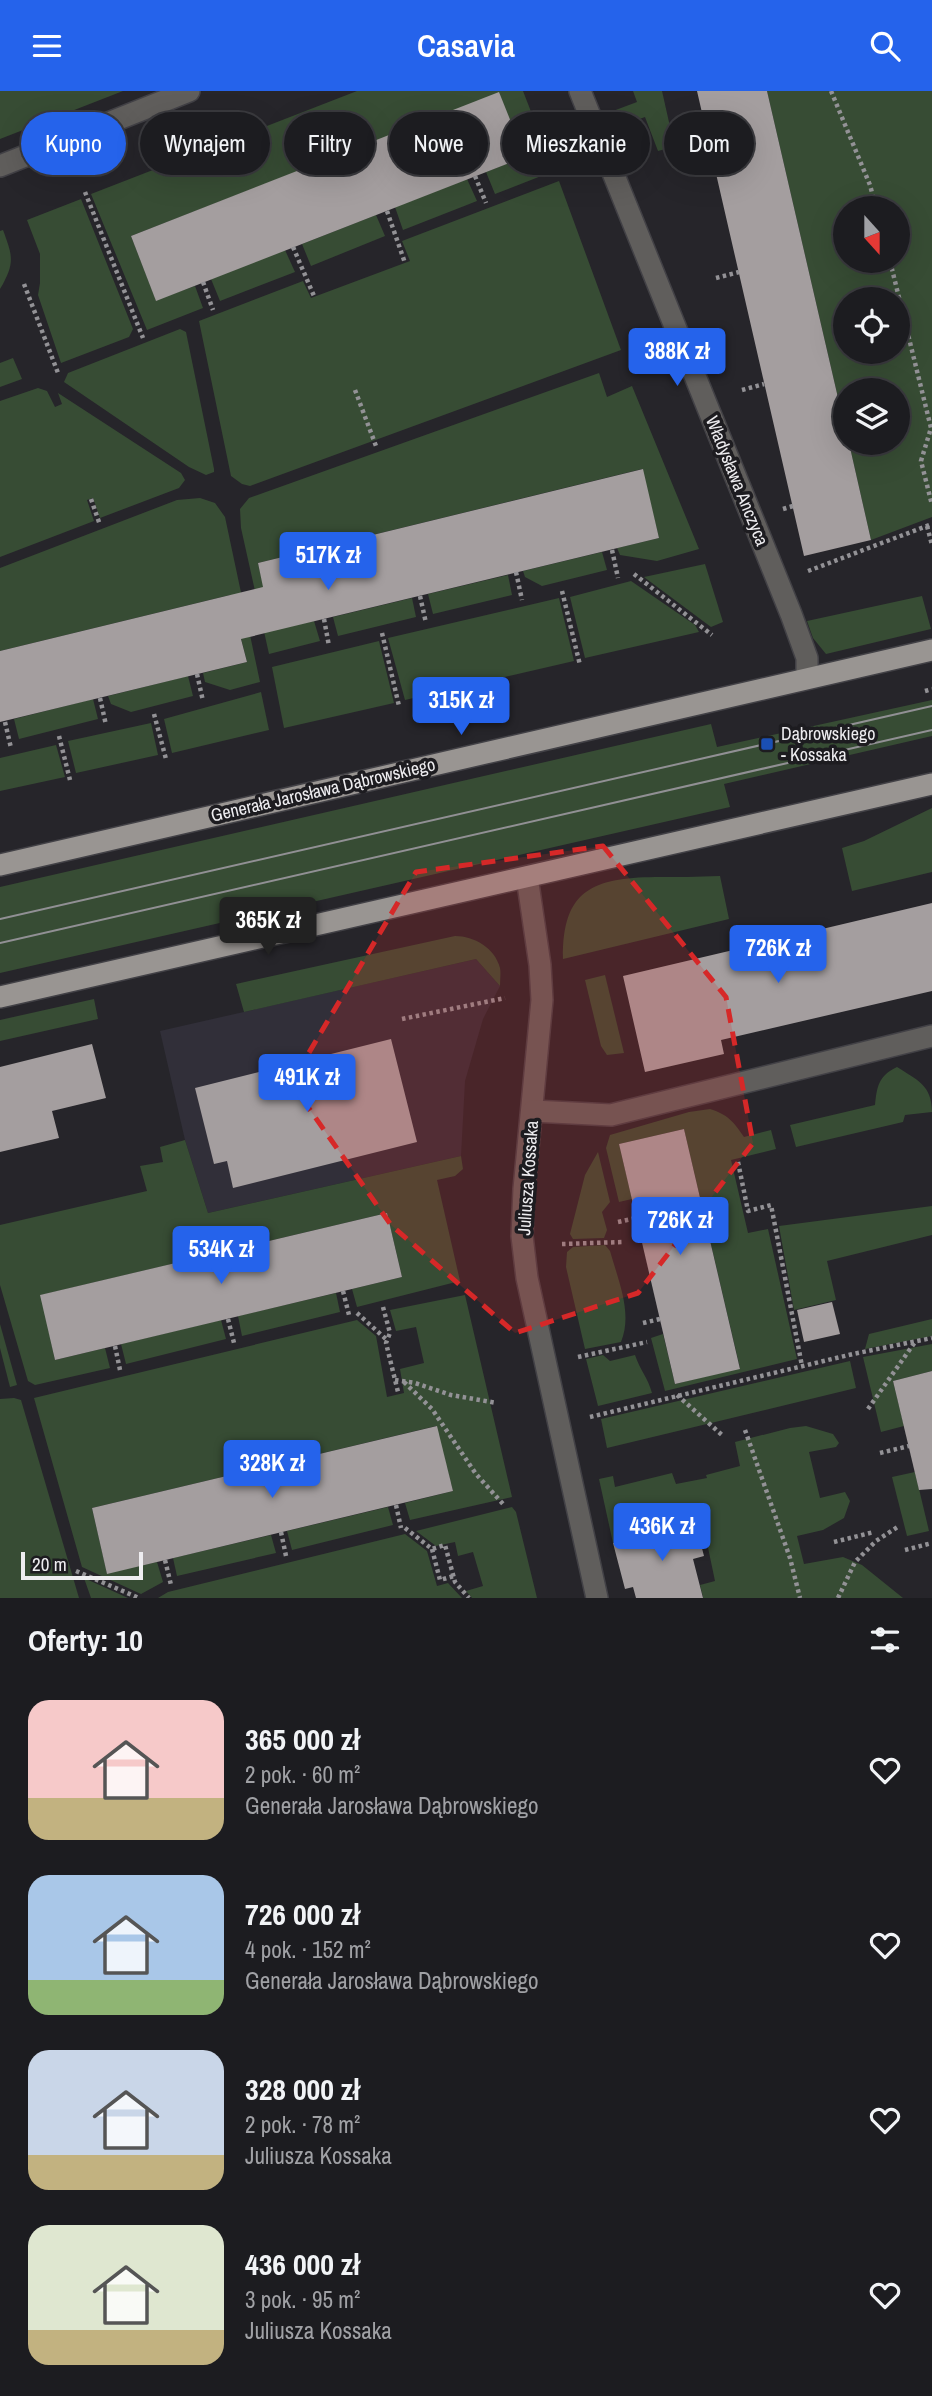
<!DOCTYPE html>
<html lang="pl">
<meta charset="utf-8">
<style>
body{margin:0;font-family:"Archivo Narrow",sans-serif;background:#29292d;color:#f1f3f6;height:100vh;display:flex;flex-direction:column;font-size:26px;white-space:nowrap}
*{box-sizing:border-box;margin:0}
p{font-size:23px;color:#a0a1a5}
.icon{flex:none;width:38px;height:38px;fill:none;stroke:currentColor;stroke-width:2;stroke-linecap:round;stroke-linejoin:round}
.map{position:relative;height:1507px;overflow:hidden}
.sheet{display:flex;flex-direction:column;background:#1c1c20;flex:1}
.sheet>*{flex:none}
.top-card{position:absolute;left:21px;top:21px;width:891px;height:63px;display:flex;gap:14px}
.needle{width:46px;rotate:159deg}
.fabs{position:absolute;left:833px;top:105px;display:grid;gap:14px}
.fabs a{display:grid;place-items:center;width:77px;height:77px;border-radius:50%;background:#1c1c20;box-shadow:0 7px 28px #0002,0 0 0 2px #3a3a3e;font-size:35px}
.scale{position:absolute;left:21px;bottom:18px;width:122px;box-sizing:border-box;padding-left:7px;border:4px solid #eeedf0;border-top:0;font-size:19px;line-height:24px;white-space:nowrap;color:#eeedf0;-webkit-text-stroke:5px #1d1c20;paint-order:stroke}
.price{position:absolute;translate:-50% -60px;padding:0 16px;border-radius:7px;background:#2563eb;color:#fff;font-size:23px;line-height:46px;filter:drop-shadow(0 2px 4px #0008)}
.price::after{content:'';position:absolute;left:50%;top:42px;width:21px;height:16px;margin-left:-10px;background:inherit;clip-path:polygon(0 0,100% 0,50% 100%)}
.price.selected{background:#222;color:#fff}
ul{padding:0;list-style:none}
li{display:flex;align-items:center;gap:21px;height:175px;padding:0 28px}
li span{display:grid;place-items:center;flex:none;width:196px;height:140px;border-radius:21px;color:#555}
li>.icon{margin-inline-start:auto}
span .icon{width:84px;height:84px;fill:#fffc;stroke-width:1}
li b{font-size:30px}
h2{display:flex;justify-content:space-between;align-items:center;height:84px;padding:0 28px;font-size:30px}
.pill{padding:0 24px;border-radius:32px;background:#1c1c20;box-shadow:0 7px 28px #0002,0 0 0 2px #3a3a3e;font-size:24px;line-height:63px}
.pill.selected{background:#2563eb;color:#fff}
header{display:flex;justify-content:space-between;align-items:center;height:91px;padding:0 28px;background:#2563eb;color:#fff;font-size:32px;font-weight:600}
.map>svg:first-child{display:block}
</style>
<header><svg class="icon" aria-label="menu" viewBox="0 0 24 24"><path d="M4 6h16M4 12h16M4 18h16"/></svg>Casavia<svg class="icon" aria-label="search" viewBox="0 0 24 24"><circle cx="10" cy="10" r="6"/><path d="M15 15l6 6"/></svg></header>
<div class="map">
<svg width="932" height="1507" viewBox="0 0 932 1507">
<rect width="100%" height="100%" fill="#26252a"/>
<path fill="#312f39" d="M476,868L500,895L483,928L465,990L461,1065L208,1122L185,1049L160,940Z"/>
<g fill="#374c34" fill-rule="evenodd">
<path d="M0,0H123L0,48Z"/>
<path d="M357,0H523L554,80L495,103L486,81L524,66L499,2L131,145L156,209L195,195L203,217L147,239L91,103Z"/>
<path d="M633,0H662L673,49L669,57L658,60L645,26L612,38L605,23L637,11Z"/>
<path d="M767,0H932V426L871,449L849,352H898V299H845V337ZM845,117H898V170H845ZM845,208H898V261H845Z"/>
<path d="M467,88L477,110L403,139L395,116Z"/>
<path d="M559,90L621,259L250,395L242,393L231,385L199,230L303,190L311,207L410,170L402,150Z"/>
<path d="M81,108L133,238L129,246L61,272L38,204L40,192V163L27,129Z"/>
<path d="M376,124L385,145L311,175L302,153Z"/>
<path d="M3,139C13,166 15,172 0,198V140Z"/>
<path d="M285,159L295,181L220,210L211,188Z"/>
<path d="M180,238L186,241L214,378V381L206,384L189,376L64,291L68,282Z"/>
<path d="M13,267L22,288L0,296V272Z"/>
<path d="M599,282L607,306L632,295L699,458L657,470L620,464L617,457L659,447L642,378L258,472L274,539L314,530L320,550L269,563L241,437L240,418L249,407Z"/>
<path d="M38,297L47,300L55,316L62,313L58,302L181,382L185,389L179,397L100,427L93,407L87,409L94,430L0,466V310Z"/>
<path d="M200,407L215,412L225,426L260,591L230,599L205,591L203,582L247,571L230,504L0,560V477L177,409Z"/>
<path d="M602,461L607,479L542,495L525,486L523,480Z"/>
<path d="M705,473L723,531L711,536L644,486Z"/>
<path d="M508,484L512,504L433,523L428,503Z"/>
<path d="M631,490L695,534L699,541L585,567L570,506Z"/>
<path d="M922,505L931,538L826,563L813,547L807,530Z"/>
<path d="M412,507L416,526L338,545L333,526Z"/>
<path d="M559,507L574,570L405,609L388,547Z"/>
<path d="M379,550L394,612L284,637L272,576Z"/>
<path d="M188,585L193,605L131,621L111,613L108,605Z"/>
<path d="M261,601L269,639L172,662L164,628Z"/>
<path d="M93,608L98,628L19,648L14,628Z"/>
<path d="M932,609V645L724,693L730,716L0,882V796L711,633L717,656Z"/>
<path d="M151,632L158,664L76,682L68,650Z"/>
<path d="M56,654L65,686L0,700V667Z"/>
<path d="M932,717V781L852,800L842,757L864,750Z"/>
<path d="M720,785L729,828L563,868C562,799 593,787 655,786C676,786 698,786 720,785Z"/>
<path d="M455,845C474,845 495,857 500,877C501,882 500,889 500,895L476,868L244,921L236,893Z"/>
<path d="M605,884L624,962L607,964L601,955L585,889Z"/>
<path d="M94,908L98,928L0,950V929Z"/>
<path d="M897,976C917,989 932,994 932,1021L905,1024L903,1031L796,1056L790,1034L875,1014C877,996 878,985 897,976Z"/>
<path d="M710,1018C727,1023 734,1031 744,1046L771,1039L776,1058L731,1069L748,1142L768,1138L797,1268L665,1300L651,1247L663,1243L675,1293L740,1277L684,1038L619,1053L632,1108L619,1111L606,1057L610,1044L689,1021Z"/>
<path d="M185,1049L208,1122L461,1065L463,1078L455,1085L437,1089L460,1190L357,1216L352,1198L402,1186L387,1122L41,1204L55,1269L105,1257L110,1277L35,1294L28,1290L0,1194V1134L147,1100L140,1075L163,1071L160,1056Z"/>
<path d="M598,1061L610,1111L602,1121L607,1139L604,1147L573,1148L570,1143L585,1084Z"/>
<path d="M932,1115V1144L827,1170L836,1209L794,1219L779,1135Z"/>
<path d="M605,1154L610,1160C618,1189 633,1222 621,1251L585,1258L566,1176L567,1161L573,1156Z"/>
<path d="M336,1202L340,1221L242,1245L238,1225Z"/>
<path d="M465,1204L512,1406L410,1429L405,1412L453,1400L436,1335L92,1417L107,1482L157,1471L163,1491L141,1503L82,1476L34,1307L357,1229L376,1245L387,1306L404,1302L400,1278L424,1272L416,1236L396,1240L390,1219Z"/>
<path d="M932,1228V1245L865,1258L869,1243Z"/>
<path d="M221,1229L226,1248L126,1273L121,1253Z"/>
<path d="M0,1233L17,1294L10,1296L0,1257Z"/>
<path d="M932,1253V1280L893,1290L904,1335L881,1341L863,1266Z"/>
<path d="M603,1264L610,1270L635,1264C640,1279 648,1287 652,1302L598,1315L586,1268Z"/>
<path d="M850,1270L856,1297L607,1357L601,1328Z"/>
<path d="M14,1307L21,1309L79,1507H0V1308Z"/>
<path d="M806,1335L833,1343L839,1352L836,1356L809,1361L820,1407L845,1401L850,1410L844,1427L823,1439L797,1445L804,1473L843,1466L862,1474L903,1507H699L703,1506L700,1494L715,1490L706,1447L700,1448L695,1431L613,1452L599,1388L613,1385L615,1396L672,1382L676,1393L707,1387L706,1384L740,1375L735,1351L790,1337Z"/>
<path d="M915,1381L929,1440L907,1445L892,1386Z"/>
<path d="M388,1416L393,1434L292,1459L287,1440Z"/>
<path d="M512,1416L516,1421L537,1507H472L466,1500L483,1495L473,1461L458,1465L455,1451L436,1455L416,1440Z"/>
<path d="M405,1443L427,1460L437,1495L448,1492L462,1507H158L168,1501Z"/>
<path d="M271,1444L276,1462L177,1485L173,1467Z"/>
<path d="M84,1487L128,1507H91Z"/>
</g>
<g fill="#a49e9f">
<path d="M697,0H767L845,337V352H849L871,449L804,465Z"/>
<path d="M499,1L525,66L156,210L131,145Z"/>
<path d="M643,378L659,447L241,548L247,571L0,631V560L263,496L258,472Z"/>
<path d="M932,812V900L721,949L724,963L645,981L623,885Z"/>
<path d="M391,948L417,1051L233,1097L227,1070L214,1073L195,997Z"/>
<path d="M92,953L106,1007L52,1020L59,1047L0,1061V976Z"/>
<path d="M684,1038L740,1278L675,1293L619,1053Z"/>
<path d="M387,1122L402,1186L55,1269L40,1204Z"/>
<path d="M832,1211L840,1243L804,1251L797,1219Z"/>
<path d="M932,1280V1398L919,1399L893,1290Z"/>
<path d="M437,1335L453,1400L107,1483L92,1417Z"/>
<path d="M695,1430L704,1465L693,1468L703,1507H636L633,1496L625,1498L613,1452Z"/>
</g>
<g fill="none" stroke-linecap="round" stroke-linejoin="round">
<defs>
<g id="minor">
<path d="M580,0L791,523L807,567V587"/>
<path d="M0,75L189,0"/>
<path d="M527,786L540,874L542,909L524,1098L522,1145L527,1187L597,1507"/>
<path d="M533,1020L611,1024L932,945"/>
</g>
<g id="major">
<path d="M0,774L932,559"/>
<path d="M0,906L932,693"/>
</g>
</defs>
<use href="#minor" stroke="#424146" stroke-width="24"/>
<use href="#major" stroke="#424146" stroke-width="24"/>
<g stroke="#939296" stroke-width="4.5" stroke-dasharray="3.5 3.5" stroke-linecap="butt">
<path d="M831,0L870,94L876,117"/>
<path d="M690,71L712,67"/>
<path d="M475,85L486,112"/>
<path d="M85,101L143,247"/>
<path d="M387,120L405,172"/>
<path d="M293,156L314,205"/>
<path d="M890,170L931,337L921,370L932,414"/>
<path d="M716,187L739,181"/>
<path d="M203,191L213,219"/>
<path d="M24,193L58,282"/>
<path d="M355,299L376,355"/>
<path d="M742,299L764,293"/>
<path d="M91,408L100,434"/>
<path d="M783,418L793,415"/>
<path d="M927,435L932,454"/>
<path d="M612,459L618,487"/>
<path d="M808,480L932,433"/>
<path d="M516,481L522,509"/>
<path d="M634,483L712,544"/>
<path d="M562,500L580,574"/>
<path d="M420,505L426,532"/>
<path d="M324,528L329,555"/>
<path d="M382,542L399,615"/>
<path d="M197,583L203,610"/>
<path d="M925,600L932,598"/>
<path d="M100,607L106,634"/>
<path d="M154,623L166,668"/>
<path d="M5,631L11,657"/>
<path d="M59,645L70,689"/>
<path d="M402,928L505,907"/>
<path d="M738,1071L748,1120L771,1114L802,1275"/>
<path d="M618,1131L636,1127"/>
<path d="M562,1153L623,1151"/>
<path d="M343,1200L349,1224"/>
<path d="M383,1216L390,1242L386,1252L398,1301"/>
<path d="M357,1222L387,1249"/>
<path d="M228,1228L234,1252"/>
<path d="M643,1232L660,1228"/>
<path d="M115,1255L120,1279"/>
<path d="M578,1266L647,1251"/>
<path d="M395,1289L415,1292L451,1304L497,1312"/>
<path d="M404,1291L432,1318L476,1383L503,1413"/>
<path d="M677,1304L722,1344"/>
<path d="M868,1318L915,1251"/>
<path d="M590,1326L853,1263L932,1247"/>
<path d="M745,1339L790,1467L800,1507"/>
<path d="M880,1362L909,1355"/>
<path d="M396,1414L401,1437"/>
<path d="M405,1437L432,1458L445,1454L455,1491L469,1507"/>
<path d="M281,1441L286,1465"/>
<path d="M834,1451L874,1441"/>
<path d="M432,1458L440,1489L454,1485"/>
<path d="M905,1459L932,1452"/>
<path d="M165,1469L171,1494"/>
<path d="M76,1480L139,1507"/>
<path d="M838,1507L855,1471L876,1450L899,1435"/>
</g>
<use href="#minor" stroke="#605e5c" stroke-width="21"/>
<use href="#major" stroke="#999592" stroke-width="21"/>
<g stroke="#919094" stroke-width="2">
<path d="M0,828L932,615"/>
<path d="M0,852L932,639"/>
</g>
</g>
<path fill="#d62828" fill-opacity="0.2" stroke="#d62828" stroke-width="5" stroke-dasharray="14 9" stroke-linejoin="round" d="M603,755L726,906L753,1052L638,1202L515,1242L391,1134L291,992L416,781Z"/>
<rect fill="#1a4fb4" stroke="#1d1c20" stroke-width="2.5" x="760" y="646" width="14" height="14" rx="3.5"/>
<g text-anchor="middle" stroke-width="7" stroke-linejoin="round" paint-order="stroke">
<g font-size="18" fill="#eeedf0" stroke="#1d1c20">
<text transform="translate(737 390) rotate(68)" y="6">Władysława Anczyca</text>
<text transform="translate(323 699) rotate(-13)" y="6">Generała Jarosława Dąbrowskiego</text>
<text transform="translate(528 1087) rotate(-86)" y="6">Juliusza Kossaka</text>
</g>
<g font-size="18" fill="#eeedf0" stroke="#1d1c20" text-anchor="start">
<text x="781" y="649">Dąbrowskiego<tspan x="781" dy="21">- Kossaka</tspan></text>
</g>
</g>
</svg>
<div class="fabs">
<a><svg class="needle" viewBox="-14 -14 28 28"><path d="M0-13l5 13h-10z" fill="#e53935"/><path d="M0 13l5-13h-10z" fill="#a0a1a5"/></svg></a>
<a><svg class="icon" aria-label="locate" viewBox="0 0 24 24"><circle cx="12" cy="12" r="6"/><path d="M12 2v4M12 18v4M2 12h4M18 12h4"/></svg></a>
<a><svg class="icon" aria-label="layers" viewBox="0 0 24 24"><path d="M12 4l9 5-9 5-9-5zM3 14l9 5 9-5"/></svg></a>
</div>
<div class="scale">20 m</div>
<b class="price" style="left:677px;top:297px">388K zł</b>
<b class="price" style="left:328px;top:501px">517K zł</b>
<b class="price" style="left:461px;top:646px">315K zł</b>
<b class="price selected" style="left:268px;top:866px">365K zł</b>
<b class="price" style="left:778px;top:894px">726K zł</b>
<b class="price" style="left:307px;top:1023px">491K zł</b>
<b class="price" style="left:680px;top:1166px">726K zł</b>
<b class="price" style="left:221px;top:1195px">534K zł</b>
<b class="price" style="left:272px;top:1409px">328K zł</b>
<b class="price" style="left:662px;top:1472px">436K zł</b>
<div class="top-card">
<a class="pill selected">Kupno</a>
<a class="pill">Wynajem</a>
<a class="pill">Filtry</a>
<a class="pill">Nowe</a>
<a class="pill">Mieszkanie</a>
<a class="pill">Dom</a>
</div>
</div>
<section class="sheet">
<h2>Oferty: 10<svg class="icon" aria-label="filters" viewBox="0 0 24 24"><path d="M4 7h16M4 17h16"/><circle cx="9" cy="7" r="2"/><circle cx="15" cy="17" r="2"/></svg></h2>
<ul>
<li><span style="background:linear-gradient(#f6c9c9 70%,#c2b280 0)"><svg class="icon" aria-label="home" viewBox="0 0 24 24"><path d="M3 11l9-7 9 7M6 9v11h12V9"/></svg></span><div><b>365 000 zł</b><p>2 pok. · 60 m²</p><p>Generała Jarosława Dąbrowskiego</p></div><svg class="icon" aria-label="heart" viewBox="0 0 24 24"><path d="M12 20l-8-8c-3-5 5-10 8-4 3-6 11-1 8 4z"/></svg></li>
<li><span style="background:linear-gradient(#a9c7e8 75%,#8fb573 0)"><svg class="icon" aria-label="home" viewBox="0 0 24 24"><path d="M3 11l9-7 9 7M6 9v11h12V9"/></svg></span><div><b>726 000 zł</b><p>4 pok. · 152 m²</p><p>Generała Jarosława Dąbrowskiego</p></div><svg class="icon" aria-label="heart" viewBox="0 0 24 24"><path d="M12 20l-8-8c-3-5 5-10 8-4 3-6 11-1 8 4z"/></svg></li>
<li><span style="background:linear-gradient(#c9d6e8 75%,#c2b280 0)"><svg class="icon" aria-label="home" viewBox="0 0 24 24"><path d="M3 11l9-7 9 7M6 9v11h12V9"/></svg></span><div><b>328 000 zł</b><p>2 pok. · 78 m²</p><p>Juliusza Kossaka</p></div><svg class="icon" aria-label="heart" viewBox="0 0 24 24"><path d="M12 20l-8-8c-3-5 5-10 8-4 3-6 11-1 8 4z"/></svg></li>
<li><span style="background:linear-gradient(#dfe7d0 75%,#c2b280 0)"><svg class="icon" aria-label="home" viewBox="0 0 24 24"><path d="M3 11l9-7 9 7M6 9v11h12V9"/></svg></span><div><b>436 000 zł</b><p>3 pok. · 95 m²</p><p>Juliusza Kossaka</p></div><svg class="icon" aria-label="heart" viewBox="0 0 24 24"><path d="M12 20l-8-8c-3-5 5-10 8-4 3-6 11-1 8 4z"/></svg></li>
</ul>
</section>
